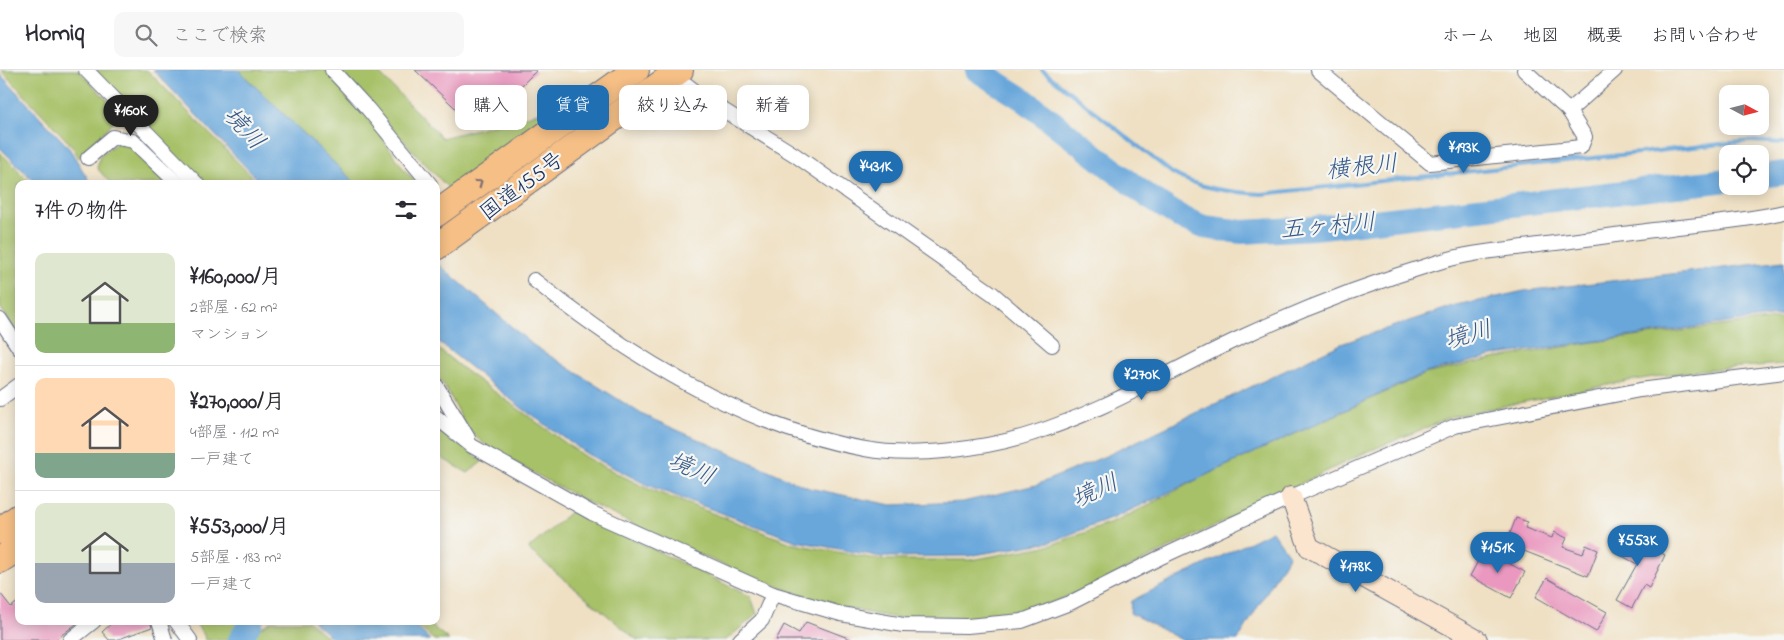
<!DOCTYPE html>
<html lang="ja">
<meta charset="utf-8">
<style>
body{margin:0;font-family:"Indie Flower","Klee One",sans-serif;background:#f7f7f7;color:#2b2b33;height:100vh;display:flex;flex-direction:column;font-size:19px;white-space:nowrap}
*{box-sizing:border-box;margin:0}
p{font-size:16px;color:#7c7c81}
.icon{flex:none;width:28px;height:28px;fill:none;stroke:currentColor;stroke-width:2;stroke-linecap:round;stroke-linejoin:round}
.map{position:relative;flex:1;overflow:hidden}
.side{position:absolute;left:15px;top:110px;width:425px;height:445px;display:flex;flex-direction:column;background:#fff;border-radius:10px;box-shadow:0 2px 12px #0003}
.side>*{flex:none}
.hud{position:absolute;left:455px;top:15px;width:475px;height:45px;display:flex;gap:10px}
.needle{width:32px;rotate:97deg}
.fabs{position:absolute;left:1719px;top:15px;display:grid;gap:10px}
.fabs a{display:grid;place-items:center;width:50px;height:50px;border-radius:10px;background:#fff;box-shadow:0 2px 12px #0003;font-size:25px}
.price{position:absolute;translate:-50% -42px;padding:0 11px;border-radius:18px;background:#1f6fb2;color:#fff;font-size:16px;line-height:32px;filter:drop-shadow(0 1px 2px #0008)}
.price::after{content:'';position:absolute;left:50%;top:30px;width:15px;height:11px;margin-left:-8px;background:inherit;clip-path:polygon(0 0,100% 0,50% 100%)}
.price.on{background:#222;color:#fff}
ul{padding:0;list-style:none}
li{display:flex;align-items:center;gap:15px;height:125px;padding:0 20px}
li+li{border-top:1px solid #e1e1e2}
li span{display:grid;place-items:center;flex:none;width:140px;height:100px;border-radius:10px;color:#555}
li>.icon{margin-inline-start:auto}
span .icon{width:60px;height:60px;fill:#fffc;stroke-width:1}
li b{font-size:21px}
h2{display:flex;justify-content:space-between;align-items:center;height:60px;padding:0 20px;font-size:21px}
.chip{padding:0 18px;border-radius:10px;background:#fff;box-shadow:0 2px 12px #0003;font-size:18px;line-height:45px}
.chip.on{background:#1f6fb2;color:#fff}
header{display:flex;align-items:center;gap:30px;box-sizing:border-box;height:70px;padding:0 25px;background:#fff;border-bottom:1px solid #e1e1e2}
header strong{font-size:24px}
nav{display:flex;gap:28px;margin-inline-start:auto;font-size:18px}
.search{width:350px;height:45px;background:#f7f7f7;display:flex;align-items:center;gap:12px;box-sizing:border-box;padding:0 18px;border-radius:10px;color:#7c7c81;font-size:19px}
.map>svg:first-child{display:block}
</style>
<header>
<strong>Homiq</strong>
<div class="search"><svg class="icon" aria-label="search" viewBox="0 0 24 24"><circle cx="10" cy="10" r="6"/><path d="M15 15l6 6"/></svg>ここで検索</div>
<nav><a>ホーム</a><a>地図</a><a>概要</a><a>お問い合わせ</a></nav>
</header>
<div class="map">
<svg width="1784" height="570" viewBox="0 0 1784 570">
<rect width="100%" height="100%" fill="#f6f6f2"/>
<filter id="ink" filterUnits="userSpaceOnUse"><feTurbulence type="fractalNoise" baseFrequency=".02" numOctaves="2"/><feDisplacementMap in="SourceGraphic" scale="10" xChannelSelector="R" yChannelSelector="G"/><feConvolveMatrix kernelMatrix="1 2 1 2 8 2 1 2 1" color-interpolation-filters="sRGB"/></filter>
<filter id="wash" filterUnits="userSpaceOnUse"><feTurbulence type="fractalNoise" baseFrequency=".0096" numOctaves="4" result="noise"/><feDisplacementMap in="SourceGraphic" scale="20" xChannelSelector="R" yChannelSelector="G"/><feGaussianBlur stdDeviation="1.12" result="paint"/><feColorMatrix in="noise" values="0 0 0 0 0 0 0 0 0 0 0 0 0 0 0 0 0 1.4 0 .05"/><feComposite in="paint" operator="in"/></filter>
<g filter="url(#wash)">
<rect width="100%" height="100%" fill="#efe0c3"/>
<g fill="#a7c167" stroke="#617862">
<path d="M1,0H78L121,44L79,88L72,76Z"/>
<path d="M93,0H147L259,114H201Z"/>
<path d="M238,0H327L363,40L405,101L419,114H356Z"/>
<path d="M337,0H376L442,68L564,36L449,119Z"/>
<path d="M117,73L133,76L173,114H111L97,98L100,85Z"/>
<path d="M0,82L32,114H19V265L0,237Z"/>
<path d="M1784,248V294L1699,300L1628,311L1454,346L1362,384L1083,520C1051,533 1020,546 985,550C860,562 740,504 629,452C596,437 564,420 532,402C511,390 489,380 472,363C457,348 453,322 436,306V277L463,299L585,387L646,418L794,474L881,490H971L1051,475L1117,451L1206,405L1425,304L1497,288L1594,272Z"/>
<path d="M436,359L483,391L468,403L436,385Z"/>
<path d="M573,440L751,527L757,544L726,570H637L528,479Z"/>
<path d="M194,551H239L232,570H205L204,565Z"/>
<path d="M271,551H309L330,570H246L247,567Z"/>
<path d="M412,551H426L449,570H434Z"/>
</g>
<g fill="#69a7db" stroke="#426b9c">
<path d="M153,0H238L356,114H262Z"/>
<path d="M0,4L69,78L91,114H37L0,78Z"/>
<path d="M1784,191V245L1497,285L1425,303L1116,447L1050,472L969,486L882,487L796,471L647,415L587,384L523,339L436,270V192L533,275L643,345L809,418L891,435L963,432L1036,415L1108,385L1341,274L1448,238L1524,221Z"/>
<path d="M1272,461L1289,485L1238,570H1182L1130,543L1131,531Z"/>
<path d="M244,551H264L252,561Z"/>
<path d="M313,551H410L430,570H334Z"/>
</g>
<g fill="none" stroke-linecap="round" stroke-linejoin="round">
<path stroke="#69a7db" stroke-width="4" d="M1042,0L1172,103C1199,119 1231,122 1262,124L1749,71L1784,73"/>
<g stroke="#69a7db" stroke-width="24">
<path d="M977,0L1023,29L1147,126L1182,148L1204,157L1242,162L1314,158L1728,110"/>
<path d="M1760,106L1784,103"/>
<path d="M240,570L251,551"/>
</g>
</g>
<g id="blocks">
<g fill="#ea98bf">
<path d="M415,0H537L493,44L469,51Z"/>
<path d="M1516,448L1528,452L1525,458L1552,468L1554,462L1567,468L1563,477L1583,484L1586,475L1598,480L1588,506L1506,474Z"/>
<path d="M1623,463L1665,485L1649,518L1644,515L1632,538L1617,530L1637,494L1613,481Z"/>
<path d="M1484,480L1525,502L1511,528L1470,506Z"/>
<path d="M1547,508L1607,542L1596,562L1536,527Z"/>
<path d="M0,523L11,537L19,531V551H80L55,570H0Z"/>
<path d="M114,551H150L152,557L116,570H109L102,562Z"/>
<path d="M806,552L851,569L850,570H776L784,555L799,563Z"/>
</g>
</g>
</g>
<g filter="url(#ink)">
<use href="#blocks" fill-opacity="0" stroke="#656d81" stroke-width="1"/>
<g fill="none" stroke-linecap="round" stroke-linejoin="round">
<defs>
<g id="street">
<path d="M86,0L197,114"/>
<path d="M332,0L368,39L430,114"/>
<path d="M1318,0L1430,93L1581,77L1585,67L1569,41"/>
<path d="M1524,0L1569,41L1615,0"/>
<path d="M673,4L704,28L795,85L993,224L1052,275"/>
<path d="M88,88L113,67L133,71L178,114"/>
<path d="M534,210C629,286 743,358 865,379C913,388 985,379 1031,364C1106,341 1174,298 1244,266C1307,237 1373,212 1439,192C1471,182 1505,180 1538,175C1582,170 1627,163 1671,158C1709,153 1746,151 1784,142"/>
<path d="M0,249L19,278"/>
<path d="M436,315L468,368"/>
<path d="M0,329L19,315"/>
<path d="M436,347L472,376L592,443L773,524L841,544L903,555L967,556L1022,551L1070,533L1159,488L1291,427L1455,356L1640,320L1784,302"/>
<path d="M159,551L165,570"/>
<path d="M176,551L190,570"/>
<path d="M70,570L94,551"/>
<path d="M740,570L762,550L773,524"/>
</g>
<path id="secondary" d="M1291,427L1309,477L1477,570"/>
<g id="highway">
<path d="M436,144L636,0"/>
<path d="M436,177L680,0"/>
<path d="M0,461L19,447"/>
<path d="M0,490L19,477"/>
</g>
</defs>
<use href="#street" stroke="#656d81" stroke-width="16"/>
<use href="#secondary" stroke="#656d81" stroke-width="22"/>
<use href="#highway" stroke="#656d81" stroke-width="28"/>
<use href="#street" stroke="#fff" stroke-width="14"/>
<use href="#secondary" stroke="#fbe5cf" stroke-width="20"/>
<use href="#highway" stroke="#f5bf86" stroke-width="26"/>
</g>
<defs><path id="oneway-chevron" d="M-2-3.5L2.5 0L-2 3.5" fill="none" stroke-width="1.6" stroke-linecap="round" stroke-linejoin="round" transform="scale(1.25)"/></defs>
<use stroke="#7d7070" href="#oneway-chevron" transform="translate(479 113) rotate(-36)"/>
</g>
<g text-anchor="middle" stroke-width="4.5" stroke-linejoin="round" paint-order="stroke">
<g font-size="22" fill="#1b2f5e" stroke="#f6f6f2">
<text transform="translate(521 115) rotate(-37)" y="8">国道155号</text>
</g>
<g font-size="24" font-style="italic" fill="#36598a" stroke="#f6f6f2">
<text transform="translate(245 58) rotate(48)" y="8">境川</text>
<text transform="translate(1362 96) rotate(-6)" y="8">横根川</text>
<text transform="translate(1328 155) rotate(-5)" y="8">五ヶ村川</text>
<text transform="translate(1468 264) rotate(-16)" y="8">境川</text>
<text transform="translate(692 398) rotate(24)" y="8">境川</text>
<text transform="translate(1095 420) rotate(-24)" y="8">境川</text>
</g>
</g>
</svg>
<div class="fabs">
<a><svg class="needle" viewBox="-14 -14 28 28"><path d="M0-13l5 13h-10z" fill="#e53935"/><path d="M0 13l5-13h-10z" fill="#7c7c81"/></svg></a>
<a><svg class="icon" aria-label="locate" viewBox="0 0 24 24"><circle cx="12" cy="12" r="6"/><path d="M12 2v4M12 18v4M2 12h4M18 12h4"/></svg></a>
</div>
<b class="price on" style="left:131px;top:67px">¥160K</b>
<b class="price" style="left:1464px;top:104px">¥193K</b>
<b class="price" style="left:876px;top:123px">¥431K</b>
<b class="price" style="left:1142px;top:331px">¥270K</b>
<b class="price" style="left:1638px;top:497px">¥553K</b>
<b class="price" style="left:1498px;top:504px">¥151K</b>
<b class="price" style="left:1356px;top:523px">¥178K</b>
<div class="hud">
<a class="chip">購入</a>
<a class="chip on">賃貸</a>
<a class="chip">絞り込み</a>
<a class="chip">新着</a>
</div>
<section class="side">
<h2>7件の物件<svg class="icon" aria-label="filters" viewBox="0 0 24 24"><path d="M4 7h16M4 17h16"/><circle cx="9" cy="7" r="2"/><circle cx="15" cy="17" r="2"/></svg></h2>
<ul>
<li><span style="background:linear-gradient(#dfe7d0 70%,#8fb573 0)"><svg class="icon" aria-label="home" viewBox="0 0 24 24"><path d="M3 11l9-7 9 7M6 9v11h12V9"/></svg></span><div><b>¥160,000/月</b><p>2部屋 · 62 m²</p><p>マンション</p></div></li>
<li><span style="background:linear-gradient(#ffd9b3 75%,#7fa58c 0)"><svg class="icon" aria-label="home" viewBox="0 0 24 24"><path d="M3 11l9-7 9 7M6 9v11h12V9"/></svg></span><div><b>¥270,000/月</b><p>4部屋 · 112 m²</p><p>一戸建て</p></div></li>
<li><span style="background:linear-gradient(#dfe7d0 60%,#9aa5b1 0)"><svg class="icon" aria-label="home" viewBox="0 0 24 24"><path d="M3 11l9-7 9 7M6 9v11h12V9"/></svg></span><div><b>¥553,000/月</b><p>5部屋 · 183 m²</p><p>一戸建て</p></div></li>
</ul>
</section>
</div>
